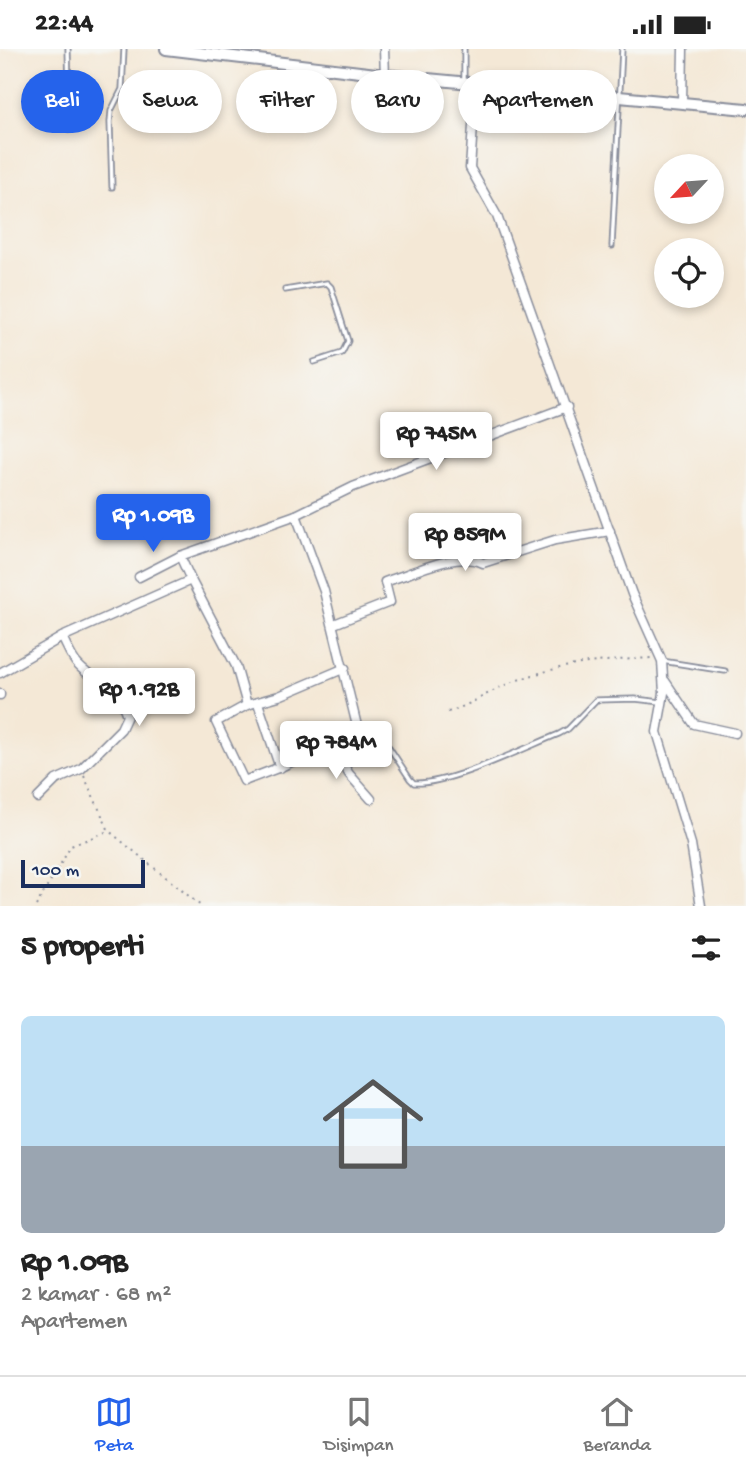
<!DOCTYPE html>
<html lang="id">
<meta charset="utf-8">
<style>
body{margin:0;font-family:"Gochi Hand",sans-serif;background:#f6f6f6;color:#222;height:100vh;display:flex;flex-direction:column;font-size:26px;white-space:nowrap}
*{box-sizing:border-box;margin:0}
p{font-size:23px;color:#767676}
.icon{flex:none;width:38px;height:38px;fill:none;stroke:currentColor;stroke-width:2;stroke-linecap:round;stroke-linejoin:round}
.map{position:relative;height:857px;overflow:hidden}
.side{display:flex;flex-direction:column;background:#fff;flex:1}
.side>*{flex:none}
.guide{position:absolute;left:21px;top:21px;width:705px;height:63px;display:flex;gap:14px}
.needle{width:46px;rotate:244deg}
.fabs{position:absolute;left:654px;top:105px;display:grid;gap:14px}
.fabs a{display:grid;place-items:center;width:70px;height:70px;border-radius:50%;background:#fff;box-shadow:0 4px 10px #0003;font-size:35px}
.scale{position:absolute;left:21px;bottom:18px;width:124px;box-sizing:border-box;padding-left:7px;border:4px solid #1b2f5e;border-top:0;font-size:19px;line-height:24px;white-space:nowrap;color:#1b2f5e;-webkit-text-stroke:5px #f6f6f2;paint-order:stroke}
.price{position:absolute;translate:-50% -60px;padding:0 16px;border-radius:7px;background:#fff;color:#222;font-size:23px;line-height:46px;filter:drop-shadow(0 2px 4px #0008)}
.price::after{content:'';position:absolute;left:50%;top:42px;width:21px;height:16px;margin-left:-10px;background:inherit;clip-path:polygon(0 0,100% 0,50% 100%)}
.price.current{background:#2563eb;color:#fff}
ul{padding:0;list-style:none}
li{display:grid;align-content:center;gap:14px;height:371px;padding:0 21px}
li+li{border-top:2px solid #e0e0e0}
li span{display:grid;place-items:center;height:217px;border-radius:10px;color:#555}
li>.icon{margin-inline-start:auto}
span .icon{width:126px;height:126px;fill:#fffc;stroke-width:1}
li b{font-size:30px}
h2{display:flex;justify-content:space-between;align-items:center;height:84px;padding:0 21px;font-size:30px}
.pill{padding:0 24px;border-radius:32px;background:#fff;box-shadow:0 4px 10px #0003;font-size:24px;line-height:63px}
.pill.current{background:#2563eb;color:#fff}
.status{display:flex;justify-content:space-between;align-items:center;height:49px;padding:0 35px;background:#fff;direction:ltr}
.status svg{height:19px;fill:currentColor}
.tab-bar{display:flex;justify-content:space-around;align-items:center;height:98px;border-top:2px solid #e0e0e0;background:#fff;font-size:19px;color:#767676}
.tab-bar a{display:grid;justify-items:center;gap:4px}
.tab-bar .current{color:#2563eb}
.map>svg:first-child{display:block}
</style>
<div class="status"><b>22:44</b><svg viewBox="0 0 49 12"><path d="M0 12V9h3v3zM5 12V6h3v6zM10 12V3h3v9zM15 12V0h3v12zM26 1h20v11H26zM47 4h2v5h-2z"/></svg></div>
<div class="map">
<svg width="746" height="857" viewBox="0 0 746 857">
<rect width="100%" height="100%" fill="#f6f6f2"/>
<filter id="ink" filterUnits="userSpaceOnUse"><feTurbulence type="fractalNoise" baseFrequency=".0143" numOctaves="2"/><feDisplacementMap in="SourceGraphic" scale="14" xChannelSelector="R" yChannelSelector="G"/><feConvolveMatrix kernelMatrix="1 2 1 2 8 2 1 2 1" color-interpolation-filters="sRGB"/></filter>
<filter id="wash" filterUnits="userSpaceOnUse"><feTurbulence type="fractalNoise" baseFrequency=".00686" numOctaves="4" result="noise"/><feDisplacementMap in="SourceGraphic" scale="28" xChannelSelector="R" yChannelSelector="G"/><feGaussianBlur stdDeviation="1.57" result="paint"/><feColorMatrix in="noise" values="0 0 0 0 0 0 0 0 0 0 0 0 0 0 0 0 0 1.4 0 .05"/><feComposite in="paint" operator="in"/></filter>
<g filter="url(#wash)">
<rect width="100%" height="100%" fill="#f4e8d6"/>
</g>
<g filter="url(#ink)">
<g fill="none" stroke-linecap="round" stroke-linejoin="round">
<defs>
<g id="service">
<path d="M68,0L70,81"/>
<path d="M464,31V0"/>
<path d="M112,138L110,73L111,62L122,40L124,0"/>
<path d="M612,197L622,0"/>
<path d="M285,241L327,234L331,238L348,292L342,304L314,313"/>
<path d="M662,612L725,622"/>
<path d="M366,697L375,694L389,698L410,730L414,734C449,736 524,699 559,685L568,680L596,651L635,650L661,653"/>
</g>
<g id="minor">
<path d="M384,0L385,26"/>
<path d="M476,35L470,119L497,167L632,545L662,612L664,644L657,683L691,795L701,857"/>
<path d="M682,53L683,0"/>
<path d="M296,466L324,542L358,681L366,697"/>
<path d="M139,528L180,507"/>
<path d="M191,531L236,617L247,656L279,647L345,619"/>
<path d="M334,575L390,553L385,533L393,530C418,522 458,502 483,514L555,491L610,482"/>
<path d="M0,624L62,588L191,531L180,507L296,466L353,438L567,358"/>
<path d="M665,632L694,675L735,684"/>
<path d="M0,645V646"/>
<path d="M258,654L280,719"/>
<path d="M247,656L216,673L244,732L283,717L358,681"/>
<path d="M330,693L349,725L371,750"/>
<path d="M38,749L56,731L81,720L121,680L127,667C120,640 96,635 78,616C71,609 67,597 62,588"/>
</g>
<path id="secondary" d="M166,0L385,26L746,60"/>
</defs>
<use href="#service" stroke="#888c9a" stroke-width="7"/>
<use href="#minor" stroke="#888c9a" stroke-width="11"/>
<use href="#secondary" stroke="#888c9a" stroke-width="14"/>
<g stroke="#888c9a" stroke-width="2" stroke-dasharray="2 5" stroke-linecap="butt">
<path d="M448,663C471,656 490,642 512,633C565,614 597,612 651,609"/>
<path d="M84,727L109,782L201,857"/>
<path d="M36,857L71,797L108,782"/>
</g>
<use href="#service" stroke="#fff" stroke-width="3.5"/>
<use href="#minor" stroke="#fff" stroke-width="8"/>
<use href="#secondary" stroke="#fff" stroke-width="10"/>
</g>
</g>
</svg>
<div class="fabs">
<a><svg class="needle" viewBox="-14 -14 28 28"><path d="M0-13l5 13h-10z" fill="#e53935"/><path d="M0 13l5-13h-10z" fill="#767676"/></svg></a>
<a><svg class="icon" aria-label="locate" viewBox="0 0 24 24"><circle cx="12" cy="12" r="6"/><path d="M12 2v4M12 18v4M2 12h4M18 12h4"/></svg></a>
</div>
<div class="scale">100 m</div>
<b class="price" style="left:436px;top:423px">Rp 745M</b>
<b class="price current" style="left:153px;top:505px">Rp 1.09B</b>
<b class="price" style="left:465px;top:524px">Rp 859M</b>
<b class="price" style="left:139px;top:679px">Rp 1.92B</b>
<b class="price" style="left:336px;top:732px">Rp 784M</b>
<div class="guide">
<a class="pill current">Beli</a>
<a class="pill">Sewa</a>
<a class="pill">Filter</a>
<a class="pill">Baru</a>
<a class="pill">Apartemen</a>
</div>
</div>
<section class="side">
<h2>5 properti<svg class="icon" aria-label="filters" viewBox="0 0 24 24"><path d="M4 7h16M4 17h16"/><circle cx="9" cy="7" r="2"/><circle cx="15" cy="17" r="2"/></svg></h2>
<ul>
<li><span style="background:linear-gradient(#bfe0f5 60%,#9aa5b1 0)"><svg class="icon" aria-label="home" viewBox="0 0 24 24"><path d="M3 11l9-7 9 7M6 9v11h12V9"/></svg></span><div><b>Rp 1.09B</b><p>2 kamar · 68 m²</p><p>Apartemen</p></div></li>
</ul>
</section>
<nav class="tab-bar">
<a class="current"><svg class="icon" aria-label="map" viewBox="0 0 24 24"><path d="M3 6l6-2 6 2 6-2v14l-6 2-6-2-6 2zM9 4v14M15 6v14"/></svg>Peta</a>
<a><svg class="icon" aria-label="saved" viewBox="0 0 24 24"><path d="M7 4h10v16l-5-4-5 4z"/></svg>Disimpan</a>
<a><svg class="icon" aria-label="home" viewBox="0 0 24 24"><path d="M3 11l9-7 9 7M6 9v11h12V9"/></svg>Beranda</a>
</nav>
